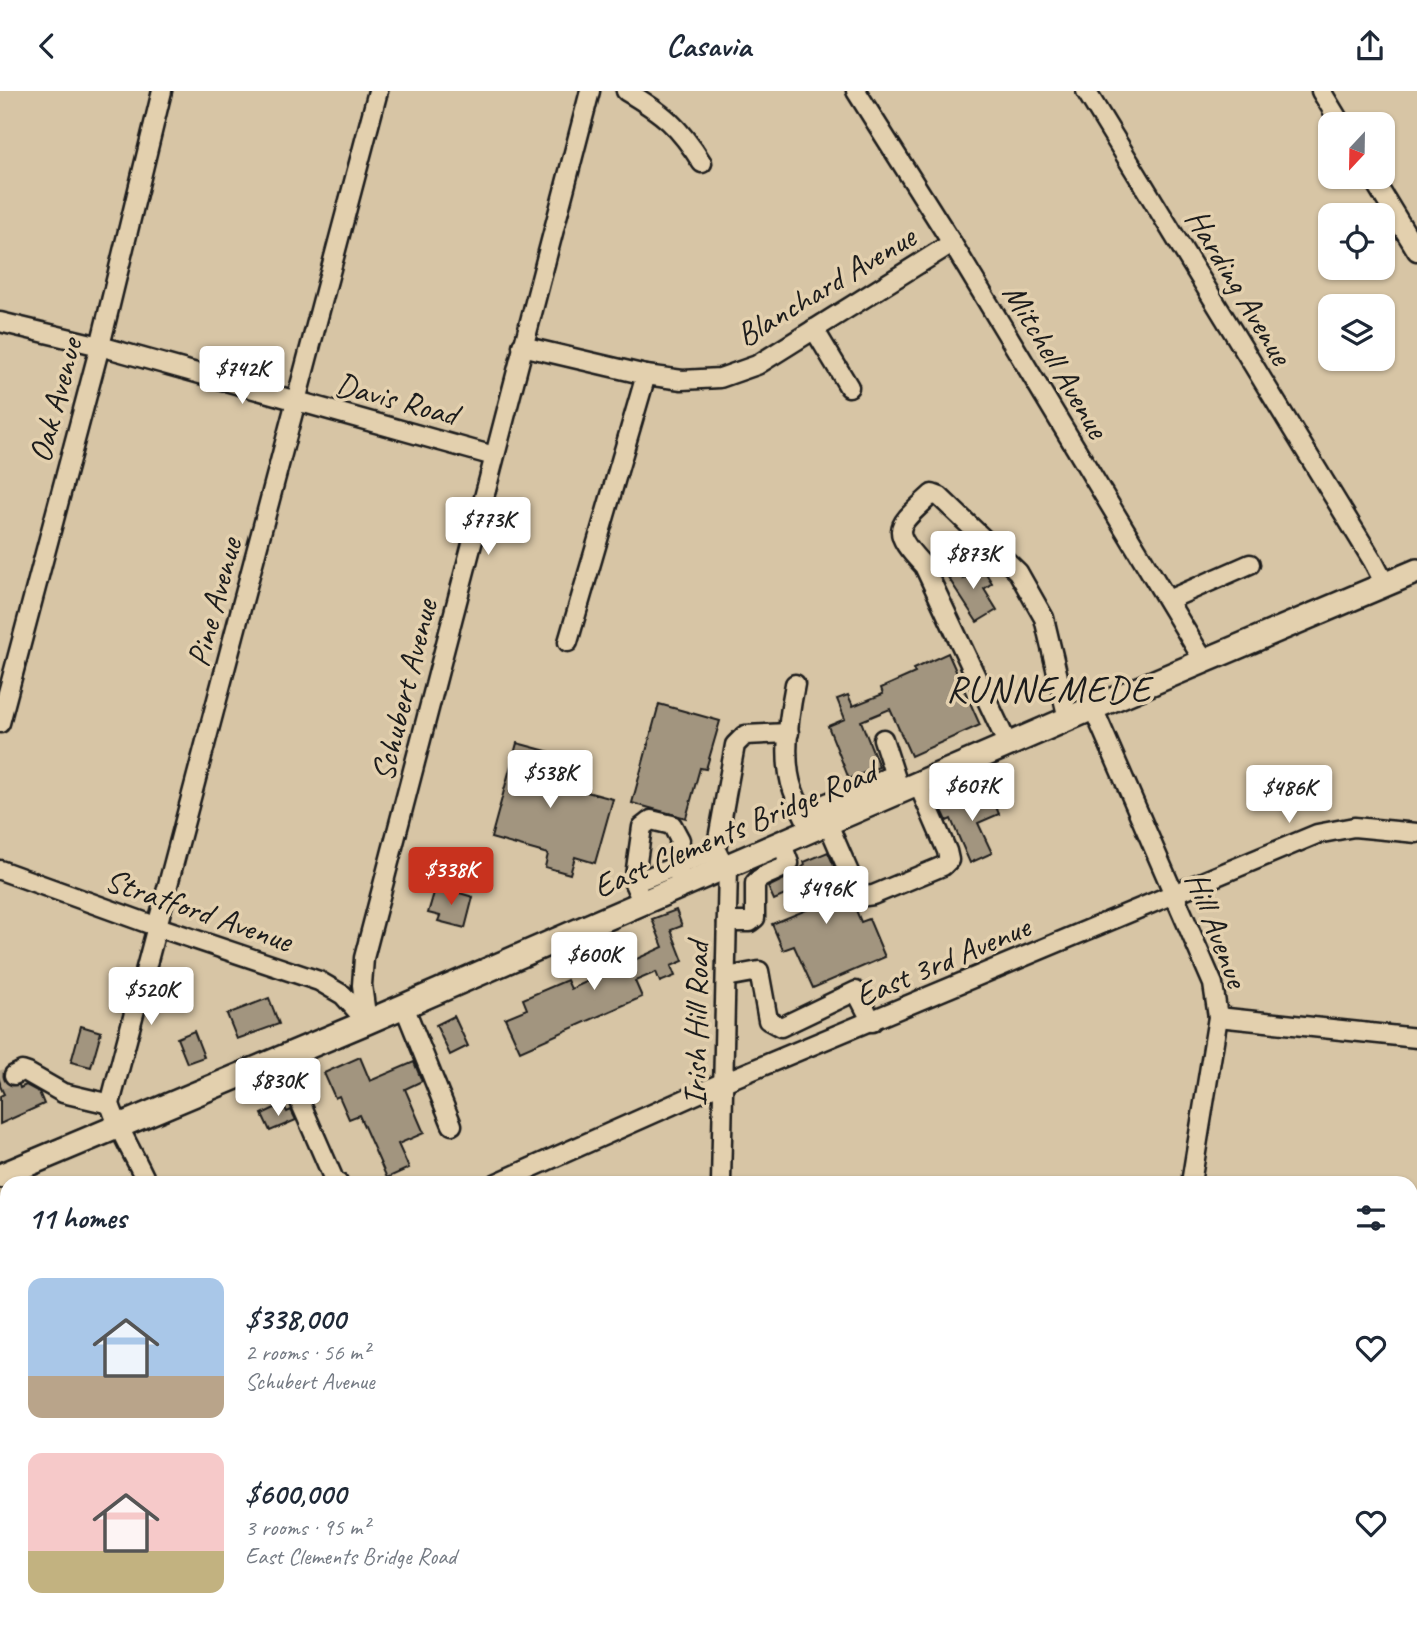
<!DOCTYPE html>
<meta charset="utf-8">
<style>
body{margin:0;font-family:Caveat,sans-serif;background:#f6f6f7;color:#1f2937;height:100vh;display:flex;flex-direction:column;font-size:26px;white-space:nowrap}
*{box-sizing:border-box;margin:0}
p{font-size:23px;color:#747a83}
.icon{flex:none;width:38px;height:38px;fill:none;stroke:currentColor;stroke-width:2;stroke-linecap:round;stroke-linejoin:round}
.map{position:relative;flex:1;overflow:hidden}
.sheet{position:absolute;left:0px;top:1085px;width:1418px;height:450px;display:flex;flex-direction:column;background:#fff;border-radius:21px 21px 0 0;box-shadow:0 2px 5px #0004}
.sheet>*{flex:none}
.needle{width:46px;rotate:202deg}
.controls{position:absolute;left:1318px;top:21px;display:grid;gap:14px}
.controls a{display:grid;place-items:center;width:77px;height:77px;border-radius:14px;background:#fff;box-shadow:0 2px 5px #0004;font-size:35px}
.price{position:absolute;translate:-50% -60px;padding:0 16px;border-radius:7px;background:#fff;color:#222;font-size:23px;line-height:46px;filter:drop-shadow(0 2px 4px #0008)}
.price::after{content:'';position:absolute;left:50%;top:42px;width:21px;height:16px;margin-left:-10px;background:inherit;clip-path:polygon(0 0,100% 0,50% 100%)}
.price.on{background:#c8321e;color:#fff}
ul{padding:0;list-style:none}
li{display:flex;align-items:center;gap:21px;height:175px;padding:0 28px}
li span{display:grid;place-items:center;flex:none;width:196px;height:140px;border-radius:14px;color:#555}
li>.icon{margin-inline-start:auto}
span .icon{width:84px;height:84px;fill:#fffc;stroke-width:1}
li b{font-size:30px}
h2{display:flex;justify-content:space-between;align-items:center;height:84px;padding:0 28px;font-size:30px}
header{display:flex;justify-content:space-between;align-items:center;height:91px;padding:0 28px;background:#fff;font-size:32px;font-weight:800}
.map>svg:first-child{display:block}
</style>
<header><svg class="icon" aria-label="back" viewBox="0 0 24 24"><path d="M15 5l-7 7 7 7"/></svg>Casavia<svg class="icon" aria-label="share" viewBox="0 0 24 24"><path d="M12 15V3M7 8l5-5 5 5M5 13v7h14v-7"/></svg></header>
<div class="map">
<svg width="1417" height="1534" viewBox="0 0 1417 1534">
<rect width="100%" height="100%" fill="#d7c5a5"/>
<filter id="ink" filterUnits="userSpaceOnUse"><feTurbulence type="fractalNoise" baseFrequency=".0143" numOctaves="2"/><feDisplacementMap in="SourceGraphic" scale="14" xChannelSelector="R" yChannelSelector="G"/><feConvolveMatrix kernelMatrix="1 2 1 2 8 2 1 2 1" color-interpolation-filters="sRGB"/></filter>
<g filter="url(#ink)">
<path fill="#c7b79a" d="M241,1528H1149L1158,1534H242Z"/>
<path fill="#b8a98e" stroke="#6a6255" stroke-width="2" d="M114,1528H229L231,1534H116Z"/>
<g fill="#a2957f" stroke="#1c1c1c" stroke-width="2">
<path d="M954,473L963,488L982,476L992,492L984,498L997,519L977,531L944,480Z"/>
<path d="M948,562L980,634L911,665L890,618L861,630L879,676L849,688L828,635L845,628L837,608L848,604L853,615L883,603L881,597L915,582L913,578Z"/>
<path d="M659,613L720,630L706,678L700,677L686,727L632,712Z"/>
<path d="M517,652L576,668L568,696L613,708L595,772L575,766L570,783L545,776L548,763L491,747Z"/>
<path d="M990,701L999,723L978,732L992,762L970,772L951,728L947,730L941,717L966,705L968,710Z"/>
<path d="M828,761L848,807L853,812L861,831L869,828L885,866L813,897L794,855L783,859L772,833L821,813L812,792L774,809L768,796L791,785L805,774L804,771Z"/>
<path d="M436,795L473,806L465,837L438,830L440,825L428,822Z"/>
<path d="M676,819L682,835L671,839L683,870L671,875L675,885L660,891L656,881L635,890L642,906L520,960L505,927L527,918L523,908L567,889L571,898L663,856L652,828Z"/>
<path d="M269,907L279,933L237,948L227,923Z"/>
<path d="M454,925L468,955L450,964L436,934Z"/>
<path d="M81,935L101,941L91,976L71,971Z"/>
<path d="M194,940L204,966L187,972L177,947Z"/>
<path d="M360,966L370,990L414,971L422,990L405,998L424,1042L398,1053L409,1077L387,1087L359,1024L349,1028L339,1005L335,1007L324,982Z"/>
<path d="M3,983L8,994H19L20,997L26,994L39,1001L44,1013L0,1033V1005L4,1003L0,995V984Z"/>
<path d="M283,1013L287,1021L291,1019L296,1029L270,1040L262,1023Z"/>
</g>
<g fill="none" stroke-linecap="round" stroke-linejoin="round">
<path stroke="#b2a38a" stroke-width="18" stroke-dasharray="18 9" stroke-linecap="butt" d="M0,989L14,984"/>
<defs>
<g id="minor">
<path d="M626,0C663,22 679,35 702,72"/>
<path d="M856,0L952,152L1204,570"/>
<path d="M1086,0L1373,470L1385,493"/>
<path d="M1321,0L1341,33"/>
<path d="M1372,86L1417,160"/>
<path d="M0,231L100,255L494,365"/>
<path d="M814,238L849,296"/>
<path d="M522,255L646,284L682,289L720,287L757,274L952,152"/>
<path d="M1168,509L1250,473"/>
<path d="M568,551L646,284"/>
<path d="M795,593C789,623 782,669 793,699C798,713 805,726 811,740"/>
<path d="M1093,617L1213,893L1218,926L1191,1092"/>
<path d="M0,632L100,255L162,0"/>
<path d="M883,648L898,694"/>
<path d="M1008,654L924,475C888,437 897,436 932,403L940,406L1018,481L1044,527L1068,628"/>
<path d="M803,722L893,684"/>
<path d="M828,733L858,802L866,805L873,804L943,775L949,769L947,760L918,693"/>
<path d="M725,778L716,759L735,654L745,644L789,642"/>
<path d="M0,779L158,836L319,890L343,904L367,931"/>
<path d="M634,792L716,759"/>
<path d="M643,813L634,792L642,736L651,729L672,734L680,749L675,775L684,795"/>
<path d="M727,831H750L755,827V792C764,781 779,782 789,772L782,753"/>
<path d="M726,886L759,880L768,929L781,936L856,900L872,931"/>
<path d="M404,915L452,1034"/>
<path d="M1218,926L1417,947"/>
<path d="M367,931L362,894L364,867L590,0"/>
<path d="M281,967L335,1091L338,1092"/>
<path d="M14,984L22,980L28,982L63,1002L110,1013"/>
<path d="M147,1092C135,1065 119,1041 110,1013L378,0"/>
<path d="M497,1092L724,991L1317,743L1354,736L1417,742"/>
<path d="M721,1092L728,776"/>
<path d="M0,1137L7,1134"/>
<path d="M0,1185L7,1182"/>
<path d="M1410,1211L1417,1213"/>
<path d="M0,1257L7,1271"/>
<path d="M0,1336L7,1352"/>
<path d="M1410,1429L1417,1430"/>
<path d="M0,1455L7,1453"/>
<path d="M80,1528L83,1534"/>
<path d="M394,1528L397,1534"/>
<path d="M1005,1528L1019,1534"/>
<path d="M1347,1528L1351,1531L1417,1532"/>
<path d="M45,1534L58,1528"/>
<path d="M228,1534V1528"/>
<path d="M312,1534L314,1528"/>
<path d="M708,1534V1528"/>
<path d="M978,1534L983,1528"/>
</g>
<path id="major" d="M0,1085L367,931L1093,617L1417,480"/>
</defs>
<use href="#minor" stroke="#1c1c1c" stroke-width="23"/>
<use href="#major" stroke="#1c1c1c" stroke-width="28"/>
<use href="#minor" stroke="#e3d0ae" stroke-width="18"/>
<use href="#major" stroke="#e3d0ae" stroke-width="23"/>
</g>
</g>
<g text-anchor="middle" stroke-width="7" stroke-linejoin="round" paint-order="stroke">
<g font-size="33" fill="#1c1c1c" stroke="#e3d0ae">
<text transform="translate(825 194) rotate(-31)" y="12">Blanchard Avenue</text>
<text transform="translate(1240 195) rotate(59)" y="12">Harding Avenue</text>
<text transform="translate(1057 269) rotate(59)" y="12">Mitchell Avenue</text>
<text transform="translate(397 307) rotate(15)" y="12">Davis Road</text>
<text transform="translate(54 309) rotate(-75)" y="12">Oak Avenue</text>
<text transform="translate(213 511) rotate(-75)" y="12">Pine Avenue</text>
<text transform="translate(403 599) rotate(-76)" y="12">Schubert Avenue</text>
<text transform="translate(734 737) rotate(-23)" y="12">East Clements Bridge Road</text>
<text transform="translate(199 818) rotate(19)" y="12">Stratford Avenue</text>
<text transform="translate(1218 838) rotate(69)" y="12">Hill Avenue</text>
<text transform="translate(942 869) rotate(-23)" y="12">East 3rd Avenue</text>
<text transform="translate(695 933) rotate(-89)" y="12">Irish Hill Road</text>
</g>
<g font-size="37" letter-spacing="2" fill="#1c1c1c" stroke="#e3d0ae">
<text x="1049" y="610">RUNNEMEDE</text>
</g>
</g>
</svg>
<div class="controls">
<a><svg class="needle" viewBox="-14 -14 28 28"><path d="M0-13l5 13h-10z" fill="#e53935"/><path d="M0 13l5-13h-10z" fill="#747a83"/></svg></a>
<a><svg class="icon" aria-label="locate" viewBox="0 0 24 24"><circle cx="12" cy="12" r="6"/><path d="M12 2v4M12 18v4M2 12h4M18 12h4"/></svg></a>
<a><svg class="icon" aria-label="layers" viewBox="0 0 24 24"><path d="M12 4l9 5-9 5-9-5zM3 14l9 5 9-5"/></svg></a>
</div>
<b class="price" style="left:242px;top:315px">$742K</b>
<b class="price" style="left:488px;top:466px">$773K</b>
<b class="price" style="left:973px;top:500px">$873K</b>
<b class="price" style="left:550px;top:719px">$538K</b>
<b class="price" style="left:972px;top:732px">$607K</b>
<b class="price" style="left:1289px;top:734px">$486K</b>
<b class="price on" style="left:451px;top:816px">$338K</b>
<b class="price" style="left:826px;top:835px">$496K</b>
<b class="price" style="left:594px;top:901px">$600K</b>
<b class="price" style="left:151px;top:936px">$520K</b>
<b class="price" style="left:278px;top:1027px">$830K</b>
<section class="sheet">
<h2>11 homes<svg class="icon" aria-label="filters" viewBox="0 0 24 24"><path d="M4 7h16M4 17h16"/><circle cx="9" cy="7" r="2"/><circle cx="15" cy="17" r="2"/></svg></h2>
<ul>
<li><span style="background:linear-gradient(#a9c7e8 70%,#b9a48a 0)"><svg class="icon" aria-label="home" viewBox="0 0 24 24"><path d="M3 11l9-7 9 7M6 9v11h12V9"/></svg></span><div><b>$338,000</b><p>2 rooms · 56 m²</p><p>Schubert Avenue</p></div><svg class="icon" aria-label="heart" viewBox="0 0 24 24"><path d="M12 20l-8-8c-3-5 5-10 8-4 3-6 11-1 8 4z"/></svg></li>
<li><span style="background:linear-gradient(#f6c9c9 70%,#c2b280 0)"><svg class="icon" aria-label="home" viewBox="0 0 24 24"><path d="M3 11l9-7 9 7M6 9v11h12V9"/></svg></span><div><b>$600,000</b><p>3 rooms · 95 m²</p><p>East Clements Bridge Road</p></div><svg class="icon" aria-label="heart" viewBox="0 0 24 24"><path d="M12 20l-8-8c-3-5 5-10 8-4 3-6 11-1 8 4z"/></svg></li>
</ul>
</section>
</div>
